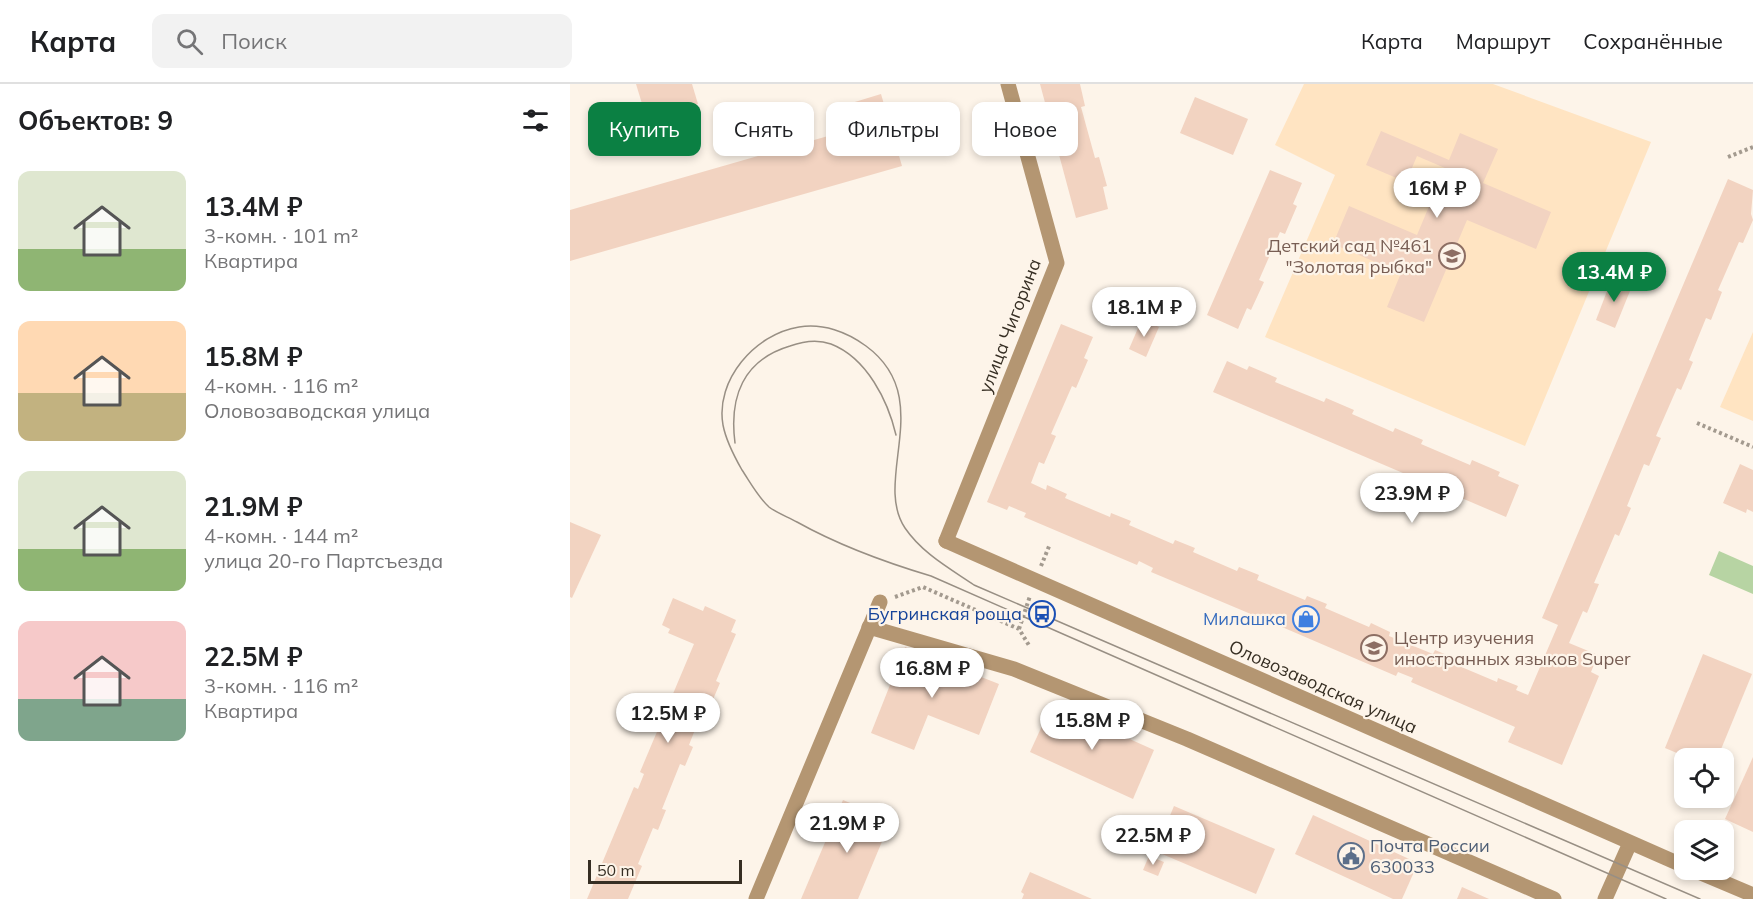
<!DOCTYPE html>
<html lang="ru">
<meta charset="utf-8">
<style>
body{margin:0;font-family:Mulish,sans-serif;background:#f2f2f2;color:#202124;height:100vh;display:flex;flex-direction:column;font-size:22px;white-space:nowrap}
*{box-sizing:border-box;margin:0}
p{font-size:20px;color:#757577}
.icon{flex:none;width:33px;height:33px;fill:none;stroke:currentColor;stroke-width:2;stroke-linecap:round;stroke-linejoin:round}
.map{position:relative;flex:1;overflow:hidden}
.sheet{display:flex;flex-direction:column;background:#fff;width:570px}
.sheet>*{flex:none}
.hud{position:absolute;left:18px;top:18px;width:570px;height:54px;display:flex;gap:12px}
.controls{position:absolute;left:1104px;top:664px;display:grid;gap:12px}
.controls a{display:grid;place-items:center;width:60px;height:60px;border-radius:12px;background:#fff;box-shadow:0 3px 9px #0003;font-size:30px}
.scale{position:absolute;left:18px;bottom:15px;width:154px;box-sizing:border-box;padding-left:6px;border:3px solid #362e23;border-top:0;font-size:16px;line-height:21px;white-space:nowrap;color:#362e23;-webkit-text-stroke:4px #fdf4e9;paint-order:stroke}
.price{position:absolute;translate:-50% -51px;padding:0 14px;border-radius:21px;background:#fff;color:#222;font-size:20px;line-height:39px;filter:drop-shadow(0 2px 3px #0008)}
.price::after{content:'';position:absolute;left:50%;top:36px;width:18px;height:14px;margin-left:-9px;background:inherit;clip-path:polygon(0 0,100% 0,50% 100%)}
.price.active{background:#0b8043;color:#fff}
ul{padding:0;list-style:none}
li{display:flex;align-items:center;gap:18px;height:150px;padding:0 18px}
li span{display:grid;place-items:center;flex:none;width:168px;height:120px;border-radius:12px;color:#555}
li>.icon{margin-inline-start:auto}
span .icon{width:72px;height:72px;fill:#fffc;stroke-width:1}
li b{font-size:26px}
h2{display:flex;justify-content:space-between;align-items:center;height:72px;padding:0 18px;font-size:26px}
.pill{padding:0 21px;border-radius:12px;background:#fff;box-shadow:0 3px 9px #0003;font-size:21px;line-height:54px}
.pill.active{background:#0b8043;color:#fff}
header{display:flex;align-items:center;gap:36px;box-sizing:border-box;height:84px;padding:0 30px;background:#fff;border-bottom:2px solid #e0e0e0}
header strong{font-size:28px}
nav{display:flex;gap:33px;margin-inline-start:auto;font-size:21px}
.search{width:420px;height:54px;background:#f2f2f2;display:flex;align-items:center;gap:15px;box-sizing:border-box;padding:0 21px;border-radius:12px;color:#757577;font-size:22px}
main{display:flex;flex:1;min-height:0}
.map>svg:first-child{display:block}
</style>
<header>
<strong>Карта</strong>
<div class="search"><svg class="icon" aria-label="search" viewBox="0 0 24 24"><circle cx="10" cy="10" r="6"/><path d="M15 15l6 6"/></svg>Поиск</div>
<nav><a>Карта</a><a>Маршрут</a><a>Сохранённые</a></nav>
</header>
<main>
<section class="sheet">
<h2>Объектов: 9<svg class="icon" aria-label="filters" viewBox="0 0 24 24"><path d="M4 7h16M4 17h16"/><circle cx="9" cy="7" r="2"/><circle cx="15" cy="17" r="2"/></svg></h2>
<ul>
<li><span style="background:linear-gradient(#dfe7d0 65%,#8fb573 0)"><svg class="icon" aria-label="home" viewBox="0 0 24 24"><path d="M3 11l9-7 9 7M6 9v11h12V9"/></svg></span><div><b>13.4M ₽</b><p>3-комн. · 101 m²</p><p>Квартира</p></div></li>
<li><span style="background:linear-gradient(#ffd9b3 60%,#c2b280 0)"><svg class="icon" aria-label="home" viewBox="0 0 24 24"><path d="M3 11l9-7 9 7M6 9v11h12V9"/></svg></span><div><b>15.8M ₽</b><p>4-комн. · 116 m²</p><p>Оловозаводская улица</p></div></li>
<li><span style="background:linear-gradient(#dfe7d0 65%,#8fb573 0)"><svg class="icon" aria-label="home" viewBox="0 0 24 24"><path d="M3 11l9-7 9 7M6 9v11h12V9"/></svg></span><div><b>21.9M ₽</b><p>4-комн. · 144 m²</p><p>улица 20-го Партсъезда</p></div></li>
<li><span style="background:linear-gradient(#f6c9c9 65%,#7fa58c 0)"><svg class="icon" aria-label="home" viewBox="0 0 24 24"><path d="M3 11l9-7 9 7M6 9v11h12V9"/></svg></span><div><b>22.5M ₽</b><p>3-комн. · 116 m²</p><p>Квартира</p></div></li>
</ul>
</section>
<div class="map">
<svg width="1183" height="815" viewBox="0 0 1183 815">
<rect width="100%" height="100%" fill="#fdf4e9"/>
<g fill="#ffe4c2">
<path d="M734,0H923L1081,58L955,362L695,253L765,91L705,61Z"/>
<path d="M1183,248V337L1150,323Z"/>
</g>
<path fill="#b7d4a3" d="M1149,467L1183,482V510L1139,491Z"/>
<g fill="#f2d3c1">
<path d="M66,0H122L128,20L77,36Z"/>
<path d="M470,0H510L515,22L511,23L525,74L529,73L537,102L533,103L538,125L506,134Z"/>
<path d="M311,10L332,82L0,177V126L272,48L265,24Z"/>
<path d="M625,13L678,35L663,71L610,49Z"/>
<path d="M811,47L879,76L890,49L928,65L913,99L981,128L966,165L897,136L854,238L817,223L831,189L763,160L779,122L847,151L875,84L847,72L836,98L796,81Z"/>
<path d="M700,86L732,99L723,120L727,122L715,150L710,148L689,196L694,198L681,226L677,224L668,245L637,231Z"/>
<path d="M1158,95L1183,106L1181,130L1183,136L1173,159L1169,158L1148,206L1152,208L1141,236L1136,234L1119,276L1123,278L1111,306L1107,304L1086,352L1091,354L1079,382L1074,380L1057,422L1061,424L1049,452L1045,450L1024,499L1029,500L1017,529L1013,527L999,559L1028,571L1021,588L1029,592L992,681L938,658L945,643L841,598L843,594L828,588L826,592L705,540L707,536L696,532L695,536L581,488L583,484L569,477L567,481L454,433L456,429L439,422L437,426L417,418L491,240L523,253L514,274L518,276L506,304L502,302L481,350L486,352L474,380L469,378L461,399L476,406L477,401L497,410L495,414L540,433L541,429L561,437L559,441L603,460L605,456L625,464L623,468L667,487L669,483L689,491L687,496L735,516L737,512L757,520L755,524L799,543L801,539L820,548L819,552L863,570L865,566L884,574L882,579L927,598L928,594L948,602L946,606L958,611L988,541L972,534Z"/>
<path d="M1042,194L1062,202L1045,244L1026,236Z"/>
<path d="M572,235L589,243L576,273L559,265Z"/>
<path d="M657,277L677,286L679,282L707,294L705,298L754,318L756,314L784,326L782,330L823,348L825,344L853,356L851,360L900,381L902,376L930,388L928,392L949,401L936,433L643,308Z"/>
<path d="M1170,380L1183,386V428L1177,425L1176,429L1153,419Z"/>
<path d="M0,438L31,451L2,514L0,513Z"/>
<path d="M103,514L133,527L135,522L166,536L161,548L166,550L146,597L150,599L133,639L128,638L119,661L123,663L115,682L110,680L92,725L96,726L88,746L83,744L68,780L72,782L58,815H17L64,703L68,705L74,690L70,688L124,560L98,549L100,545L92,541Z"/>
<path d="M335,563L429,600L409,651L358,631L344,666L301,649Z"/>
<path d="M1133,570L1182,590L1147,675H1121L1095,664Z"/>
<path d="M482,620L584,666L563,715L460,668Z"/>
<path d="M1183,673V748L1155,735Z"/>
<path d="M273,716L321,736L288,815H231Z"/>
<path d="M604,722L705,765L686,810L585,767Z"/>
<path d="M743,731L848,779L832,815H823L725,770Z"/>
<path d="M579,772L594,778L588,792L573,786Z"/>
<path d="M460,788L522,815H452L454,810L451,808Z"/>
<path d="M892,803L919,815H887Z"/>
</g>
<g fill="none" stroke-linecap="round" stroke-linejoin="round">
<g stroke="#a39a8f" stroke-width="4" stroke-dasharray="3 3" stroke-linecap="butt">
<path d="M1158,73L1183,63"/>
<path d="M1127,339L1183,363"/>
<path d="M471,482L480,460"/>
<path d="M325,513L353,503L449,545L460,563"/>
<path d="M449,545L460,512"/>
</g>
<g stroke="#b49672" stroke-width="15">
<path d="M376,457L487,179L438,0"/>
<path d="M299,543L444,585L617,655L984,815"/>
<path d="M186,815L310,518"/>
<path d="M1035,815L1060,759"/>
</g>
<g stroke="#b49672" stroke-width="15">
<path d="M376,457L1114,782"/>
<path d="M1124,786L1183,811"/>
</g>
<g stroke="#988f84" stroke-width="1.5">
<path d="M165,359C159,313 173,276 220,262C234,257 247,255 261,260C297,274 318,317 326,351"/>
<path d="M1096,815L361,492C314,478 270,462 227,438C218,433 207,429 199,423C188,413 180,398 172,386C164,372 156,357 153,341C145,296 185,250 229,243C253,239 277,248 296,262C367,314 302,395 335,444C352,469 379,484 404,501L1130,815"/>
</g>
</g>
<defs>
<symbol id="school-ring" viewBox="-11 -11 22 22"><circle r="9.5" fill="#fdf4e9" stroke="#8d6e63" stroke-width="1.5"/><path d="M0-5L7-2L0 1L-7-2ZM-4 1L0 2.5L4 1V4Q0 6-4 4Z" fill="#8d6e63"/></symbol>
<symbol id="bus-ring" viewBox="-11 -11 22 22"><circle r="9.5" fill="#fdf4e9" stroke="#1a4fb4" stroke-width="1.5"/><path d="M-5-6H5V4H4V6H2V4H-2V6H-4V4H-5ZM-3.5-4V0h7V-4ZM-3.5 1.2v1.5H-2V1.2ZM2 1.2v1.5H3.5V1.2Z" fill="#1a4fb4"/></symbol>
<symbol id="shop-ring" viewBox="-11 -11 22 22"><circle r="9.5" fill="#fdf4e9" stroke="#3f7fe0" stroke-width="1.5"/><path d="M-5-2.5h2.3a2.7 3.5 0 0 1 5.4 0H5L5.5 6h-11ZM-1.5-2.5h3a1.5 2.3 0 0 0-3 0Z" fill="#3f7fe0"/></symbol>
<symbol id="civic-ring" viewBox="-11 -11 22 22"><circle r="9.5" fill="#fdf4e9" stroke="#5c6f8a" stroke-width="1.5"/><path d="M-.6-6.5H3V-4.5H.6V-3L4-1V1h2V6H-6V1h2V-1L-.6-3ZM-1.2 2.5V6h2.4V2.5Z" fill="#5c6f8a"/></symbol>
</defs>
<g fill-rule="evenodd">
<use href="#school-ring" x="867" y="157" width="30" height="30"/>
<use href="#bus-ring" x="457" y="515" width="30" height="30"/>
<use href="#shop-ring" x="721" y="520" width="30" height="30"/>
<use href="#school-ring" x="789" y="549" width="30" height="30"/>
<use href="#civic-ring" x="766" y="757" width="30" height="30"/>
</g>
<g text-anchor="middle" stroke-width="4.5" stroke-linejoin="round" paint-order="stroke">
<g font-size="18" fill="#785e54" stroke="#fdf4e9" text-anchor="end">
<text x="862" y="168">Детский сад №461<tspan x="862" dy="21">"Золотая рыбка"</tspan></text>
<text x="824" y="560" text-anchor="start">Центр изучения<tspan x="824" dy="21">иностранных языков Super</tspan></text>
</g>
<g font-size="18" fill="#362e23" stroke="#fdf4e9">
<text transform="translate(440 242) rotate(-69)" y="6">улица Чигорина</text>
<text transform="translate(753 603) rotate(24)" y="6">Оловозаводская улица</text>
</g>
<g font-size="18" fill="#164399" stroke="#fdf4e9" text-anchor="end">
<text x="452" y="536">Бугринская роща</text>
</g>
<g font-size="18" fill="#366cbe" stroke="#fdf4e9" text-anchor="end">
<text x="716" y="541">Милашка</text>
</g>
<g font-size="18" fill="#4e5e75" stroke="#fdf4e9" text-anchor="start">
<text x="800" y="768">Почта России<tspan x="800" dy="21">630033</tspan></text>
</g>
</g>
</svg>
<div class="controls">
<a><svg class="icon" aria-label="locate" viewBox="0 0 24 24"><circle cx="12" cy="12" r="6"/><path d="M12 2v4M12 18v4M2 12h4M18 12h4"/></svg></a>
<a><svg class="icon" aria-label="layers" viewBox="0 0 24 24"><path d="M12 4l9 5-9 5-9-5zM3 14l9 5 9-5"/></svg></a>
</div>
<div class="scale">50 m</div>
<b class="price" style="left:867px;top:135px">16M ₽</b>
<b class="price active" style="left:1044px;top:219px">13.4M ₽</b>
<b class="price" style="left:574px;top:254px">18.1M ₽</b>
<b class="price" style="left:842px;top:440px">23.9M ₽</b>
<b class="price" style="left:362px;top:615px">16.8M ₽</b>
<b class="price" style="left:98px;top:660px">12.5M ₽</b>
<b class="price" style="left:522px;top:667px">15.8M ₽</b>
<b class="price" style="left:277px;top:770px">21.9M ₽</b>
<b class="price" style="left:583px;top:782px">22.5M ₽</b>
<div class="hud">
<a class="pill active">Купить</a>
<a class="pill">Снять</a>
<a class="pill">Фильтры</a>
<a class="pill">Новое</a>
</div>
</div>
</main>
